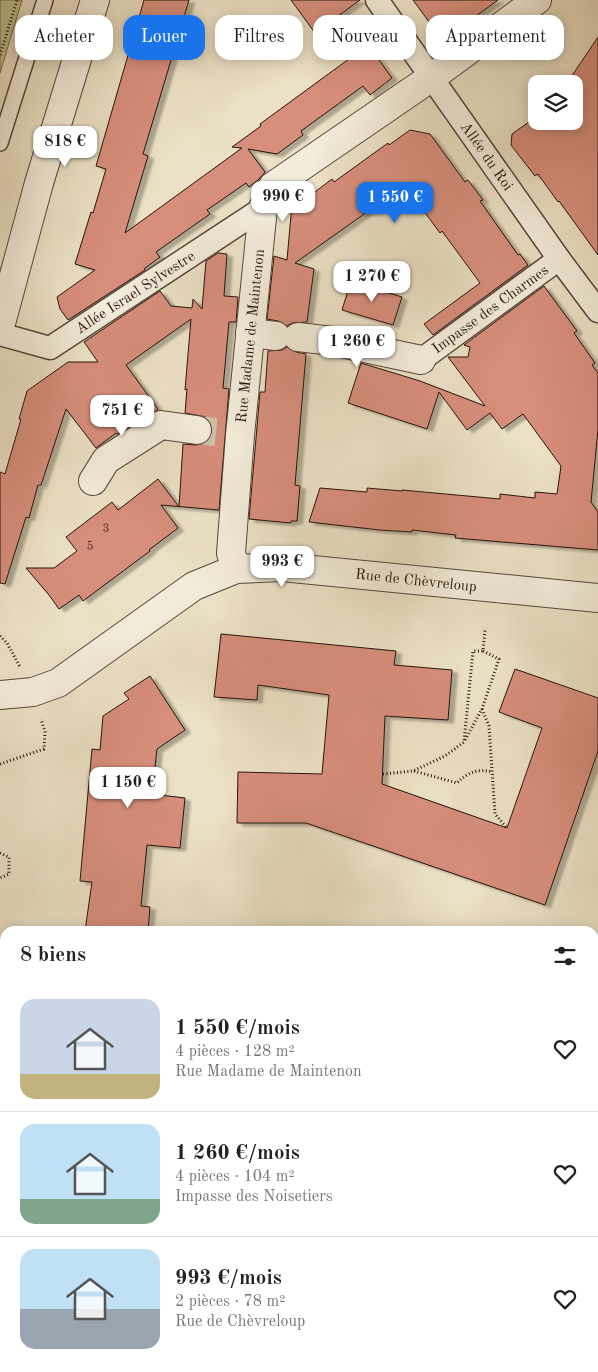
<!DOCTYPE html>
<html lang="fr">
<meta charset="utf-8">
<style>
body{margin:0;font-family:"Old Standard TT",serif;background:#f2f2f2;color:#222;height:100vh;display:flex;flex-direction:column;font-size:19px;white-space:nowrap}
*{box-sizing:border-box;margin:0}
p{font-size:16px;color:#767676}
.icon{flex:none;width:28px;height:28px;fill:none;stroke:currentColor;stroke-width:2;stroke-linecap:round;stroke-linejoin:round}
.map{position:relative;flex:1;overflow:hidden}
.drawer{position:absolute;left:0px;top:926px;width:599px;height:446px;display:flex;flex-direction:column;background:#fff;border-radius:15px 15px 0 0;box-shadow:0 2px 12px #0003}
.drawer>*{flex:none}
.guide{position:absolute;left:15px;top:15px;width:569px;height:45px;display:flex;gap:10px}
.controls{position:absolute;left:528px;top:75px;display:grid;gap:10px}
.controls a{display:grid;place-items:center;width:55px;height:55px;border-radius:10px;background:#fff;box-shadow:0 2px 12px #0003;font-size:25px}
.price{position:absolute;translate:-50% -42px;padding:0 11px;border-radius:10px;background:#fff;color:#222;font-size:16px;line-height:32px;filter:drop-shadow(0 1px 2px #0008)}
.price::after{content:'';position:absolute;left:50%;top:30px;width:15px;height:11px;margin-left:-8px;background:inherit;clip-path:polygon(0 0,100% 0,50% 100%)}
.price.on{background:#1a73e8;color:#fff}
ul{padding:0;list-style:none}
li{display:flex;align-items:center;gap:15px;height:125px;padding:0 20px}
li+li{border-top:1px solid #e0e0e0}
li span{display:grid;place-items:center;flex:none;width:140px;height:100px;border-radius:15px;color:#555}
li>.icon{margin-inline-start:auto}
span .icon{width:60px;height:60px;fill:#fffc;stroke-width:1}
li b{font-size:21px}
h2{display:flex;justify-content:space-between;align-items:center;height:60px;padding:0 20px;font-size:21px}
.chip{padding:0 18px;border-radius:15px;background:#fff;box-shadow:0 2px 12px #0003;font-size:18px;line-height:45px}
.chip.on{background:#1a73e8;color:#fff}
.map>svg:first-child{display:block}
</style>
<div class="map">
<svg width="598" height="1372" viewBox="0 0 598 1372">
<defs>
<filter id="shadow"><feDropShadow dx="5.5" dy="3" stdDeviation="1" flood-color="#0004"/></filter>
</defs>
<rect width="100%" height="100%" fill="#ece1c6"/>
<filter id="stains"><feTurbulence type="fractalNoise" baseFrequency=".004" numOctaves="4"/><feColorMatrix values="0 0 0 0 .2 0 0 0 0 .09 0 0 0 0 .02 0 0 0 .5 -.17"/></filter>
<radialGradient id="worn" r=".72"><stop offset=".6" stop-color="#630" stop-opacity="0"/><stop offset="1" stop-color="#630" stop-opacity=".3"/></radialGradient>
<path fill="#bec191" stroke="#726a4f" d="M0,0H22L0,73Z"/>
<g fill="#d78e7c" stroke="#25130d" filter="url(#shadow)">
<path d="M144,0H189L143,154L148,156L125,233L242,148L232,147L261,126L260,124L368,45L392,78L370,95L363,86L301,131L303,135L277,154L248,149L265,172L258,180L249,187L246,183L207,210L210,214L156,252L160,257L144,269L145,270L68,320L60,309L57,297L95,270L75,264L91,212L93,213L106,169L96,166Z"/>
<path d="M291,0H360L315,33Z"/>
<path d="M413,0H498L461,27L464,32L446,45Z"/>
<path d="M250,26L272,29L269,54L246,50Z"/>
<path d="M598,37V255L559,201L558,202L538,174L535,176L511,145L512,134L536,117V121H574V90L577,88L574,86V84L567,83Z"/>
<path d="M410,130L430,134L465,182L468,180L483,200L480,201L518,255L520,254L528,265L433,335L424,324L480,283L442,231L440,233L407,188L372,212L374,207L295,263L314,269L307,322L292,323L287,326L278,321L267,319L274,256L287,260L292,204L309,192L311,195L332,179L334,182L388,143L389,145Z"/>
<path d="M218,253L227,254L224,296L238,297L236,322H229L223,388L229,389L219,510L161,505L178,528L149,550L150,551L83,601L79,595L59,609L49,595L26,568H54L77,551L66,537L112,502L118,510L158,479L179,507L183,444L195,445L203,444L210,439L212,432L211,424L206,417L185,413L187,389L185,390L191,319L126,365L158,409L156,411L117,434L116,433L96,448L66,409L41,485H38L29,518L26,517L5,584L0,583V472L5,474L21,419H19L27,391L68,362H98L84,342L160,291L171,306L192,308L193,299L202,309L206,261Z"/>
<path d="M351,281L402,297L393,325L342,310Z"/>
<path d="M544,286L577,331L574,333L595,363L592,365L598,373V430L591,502L598,512V550L455,538L456,535L412,530V532L380,530L309,522L320,488L367,492V488L402,491V490L500,499V494L535,498V492L557,494L561,466L523,414L502,429L490,413L467,430L439,392L427,429L348,403L361,363L420,381L485,406L448,357H468L470,347L464,345Z"/>
<path d="M287,347L296,352L306,354L295,485L300,486L297,521H291V523L249,519L260,392H265L268,351L282,350Z"/>
<path d="M221,634L396,651L394,665L452,670L448,720L385,716L382,784L507,828L542,728L499,712L515,669L598,698V751L545,905L306,823H237L238,772L322,774L329,695L258,685L257,700L214,697Z"/>
<path d="M150,676L185,730L157,749L152,794L185,798L180,848L147,845L141,906L150,907L148,931H85L92,882L80,881L92,749L100,750L103,716L129,699L124,693Z"/>
</g>
<g fill="none" stroke-linecap="round" stroke-linejoin="round">
<path stroke="#cec2aa" stroke-width="28" stroke-dasharray="28 14" stroke-linecap="butt" d="M197,430L216,432"/>
<defs>
<path id="service" d="M0,143L45,0"/>
<g id="pedestrian">
<path d="M377,0L559,259L598,311"/>
<path d="M0,334L50,348L263,208"/>
<path d="M421,360L559,259"/>
</g>
<g id="minor">
<path d="M0,327L39,183L95,0"/>
<path d="M250,333L276,336"/>
<path d="M298,337L332,341L421,360"/>
<path d="M93,481L106,460L161,425L197,430"/>
<path d="M236,569L231,553L240,435L263,208L273,186L432,77L537,0"/>
</g>
<path id="tertiary" d="M0,695L33,692L58,683L194,586L236,569L282,567L598,598"/>
<g id="primary">
<path d="M0,1043L5,1046"/>
<path d="M0,1117L5,1119"/>
<path d="M0,1152L5,1155"/>
<path d="M594,1341L598,1342"/>
<path d="M561,1368L576,1372"/>
</g>
</defs>
<use href="#service" stroke="#57463b" stroke-width="18"/>
<use href="#pedestrian" stroke="#57463b" stroke-width="25"/>
<use href="#minor" stroke="#57463b" stroke-width="30"/>
<use href="#tertiary" stroke="#57463b" stroke-width="30"/>
<use href="#primary" stroke="#25130d" stroke-width="30"/>
<g stroke="#25130d" stroke-width="3" stroke-dasharray="1 2.5" stroke-linecap="butt">
<path d="M0,55L17,0"/>
<path d="M0,636L7,643L20,667"/>
<path d="M482,709L489,726L495,814L507,828"/>
<path d="M465,740L482,709L499,659L483,651"/>
<path d="M0,764L44,749L45,732L41,719"/>
<path d="M414,771L457,783C467,773 478,768 492,772"/>
<path d="M383,774L413,771L445,756L464,742L473,651H483L485,630"/>
<path d="M0,853L9,857V874L0,878"/>
</g>
<use href="#service" stroke="#f3ecda" stroke-width="15"/>
<use href="#pedestrian" stroke="#f3ecda" stroke-width="22"/>
<use href="#minor" stroke="#f3ecda" stroke-width="28"/>
<use href="#tertiary" stroke="#f3ecda" stroke-width="28"/>
<use href="#primary" stroke="#ece1c6" stroke-width="28"/>
</g>
<g text-anchor="middle" stroke-width="4" stroke-linejoin="round" paint-order="stroke">
<g font-size="12" fill="#523229">
<text x="106" y="532">3</text>
<text x="90" y="550">5</text>
</g>
<g font-size="15" fill="#25130d" stroke="#f3ecda">
<text transform="translate(487 156) rotate(55)" y="5">Allée du Roi</text>
<text transform="translate(135 292) rotate(-33)" y="5">Allée Israel Sylvestre</text>
<text transform="translate(490 309) rotate(-36)" y="5">Impasse des Charmes</text>
<text transform="translate(250 336) rotate(-84)" y="5">Rue Madame de Maintenon</text>
<text transform="translate(416 580) rotate(6)" y="5">Rue de Chèvreloup</text>
</g>
</g>
<rect width="100%" height="100%" filter="url(#stains)"/>
<rect width="100%" height="100%" fill="url(#worn)"/>
</svg>
<div class="controls">
<a><svg class="icon" aria-label="layers" viewBox="0 0 24 24"><path d="M12 4l9 5-9 5-9-5zM3 14l9 5 9-5"/></svg></a>
</div>
<b class="price" style="left:65px;top:168px">818 €</b>
<b class="price" style="left:283px;top:223px">990 €</b>
<b class="price on" style="left:395px;top:224px">1 550 €</b>
<b class="price" style="left:372px;top:303px">1 270 €</b>
<b class="price" style="left:357px;top:368px">1 260 €</b>
<b class="price" style="left:122px;top:437px">751 €</b>
<b class="price" style="left:282px;top:588px">993 €</b>
<b class="price" style="left:128px;top:809px">1 150 €</b>
<div class="guide">
<a class="chip">Acheter</a>
<a class="chip on">Louer</a>
<a class="chip">Filtres</a>
<a class="chip">Nouveau</a>
<a class="chip">Appartement</a>
</div>
<section class="drawer">
<h2>8 biens<svg class="icon" aria-label="filters" viewBox="0 0 24 24"><path d="M4 7h16M4 17h16"/><circle cx="9" cy="7" r="2"/><circle cx="15" cy="17" r="2"/></svg></h2>
<ul>
<li><span style="background:linear-gradient(#c9d6e8 75%,#c2b280 0)"><svg class="icon" aria-label="home" viewBox="0 0 24 24"><path d="M3 11l9-7 9 7M6 9v11h12V9"/></svg></span><div><b>1 550 €/mois</b><p>4 pièces · 128 m²</p><p>Rue Madame de Maintenon</p></div><svg class="icon" aria-label="heart" viewBox="0 0 24 24"><path d="M12 20l-8-8c-3-5 5-10 8-4 3-6 11-1 8 4z"/></svg></li>
<li><span style="background:linear-gradient(#bfe0f5 75%,#7fa58c 0)"><svg class="icon" aria-label="home" viewBox="0 0 24 24"><path d="M3 11l9-7 9 7M6 9v11h12V9"/></svg></span><div><b>1 260 €/mois</b><p>4 pièces · 104 m²</p><p>Impasse des Noisetiers</p></div><svg class="icon" aria-label="heart" viewBox="0 0 24 24"><path d="M12 20l-8-8c-3-5 5-10 8-4 3-6 11-1 8 4z"/></svg></li>
<li><span style="background:linear-gradient(#bfe0f5 60%,#9aa5b1 0)"><svg class="icon" aria-label="home" viewBox="0 0 24 24"><path d="M3 11l9-7 9 7M6 9v11h12V9"/></svg></span><div><b>993 €/mois</b><p>2 pièces · 78 m²</p><p>Rue de Chèvreloup</p></div><svg class="icon" aria-label="heart" viewBox="0 0 24 24"><path d="M12 20l-8-8c-3-5 5-10 8-4 3-6 11-1 8 4z"/></svg></li>
</ul>
</section>
</div>
